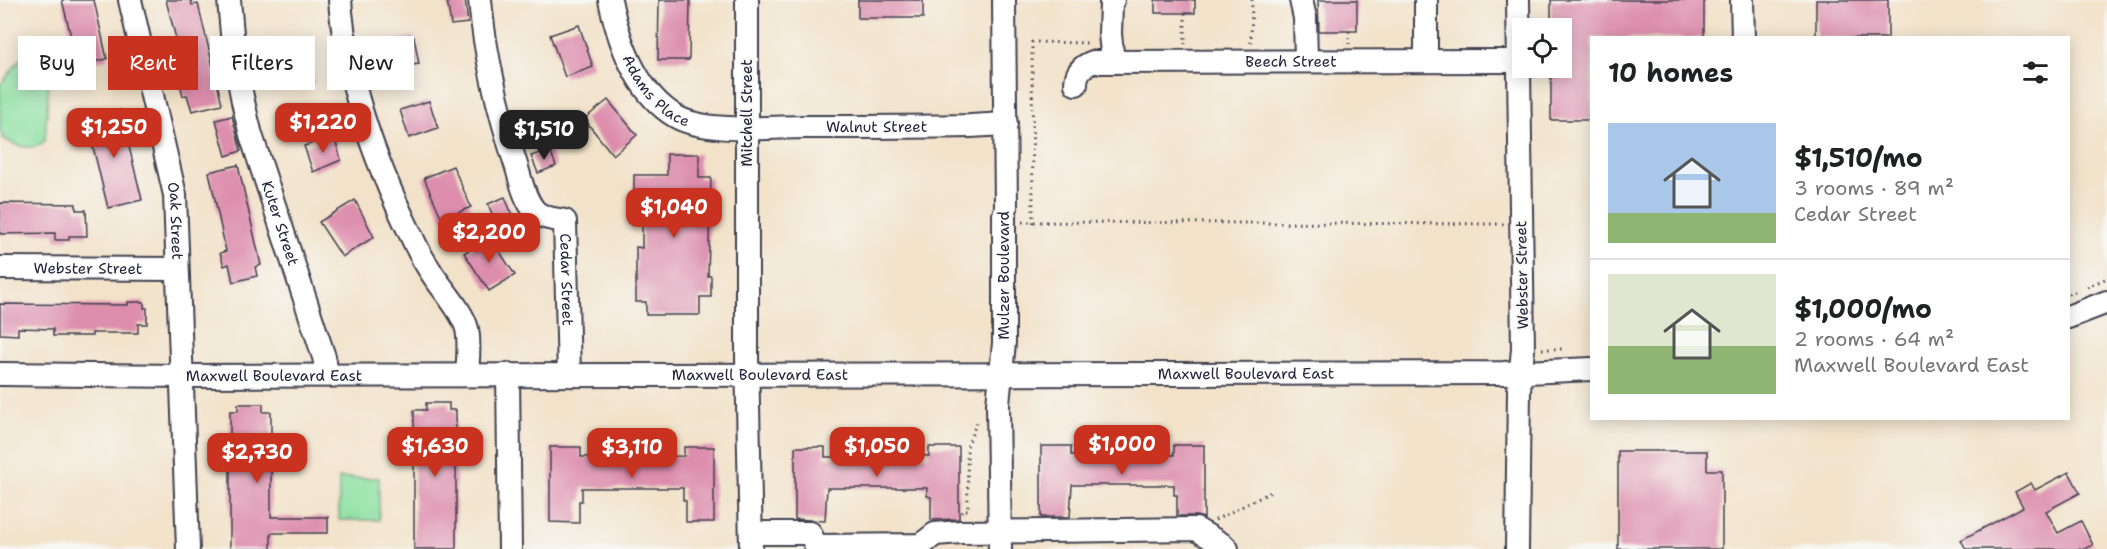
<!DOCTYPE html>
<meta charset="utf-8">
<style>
body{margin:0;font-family:"Shantell Sans",sans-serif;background:#f6f6f6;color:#202124;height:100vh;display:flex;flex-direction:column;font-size:22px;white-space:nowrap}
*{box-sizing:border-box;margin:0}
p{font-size:20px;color:#757577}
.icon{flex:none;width:33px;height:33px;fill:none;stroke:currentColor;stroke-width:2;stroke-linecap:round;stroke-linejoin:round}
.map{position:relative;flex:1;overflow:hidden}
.details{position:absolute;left:1590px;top:36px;width:480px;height:384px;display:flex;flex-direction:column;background:#fff;border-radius:0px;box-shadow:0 3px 15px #0003}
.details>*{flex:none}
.guide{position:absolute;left:18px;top:36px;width:570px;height:54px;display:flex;gap:12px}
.buttons{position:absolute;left:1512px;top:18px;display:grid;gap:12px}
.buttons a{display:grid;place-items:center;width:60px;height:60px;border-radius:0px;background:#fff;box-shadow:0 3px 15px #0003;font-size:30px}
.price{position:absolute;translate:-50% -51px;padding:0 14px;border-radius:12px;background:#c8321e;color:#fff;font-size:20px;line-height:39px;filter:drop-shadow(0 2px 3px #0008)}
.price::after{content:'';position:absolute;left:50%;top:36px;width:18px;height:14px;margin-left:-9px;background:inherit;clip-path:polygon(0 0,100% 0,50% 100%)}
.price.on{background:#222;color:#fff}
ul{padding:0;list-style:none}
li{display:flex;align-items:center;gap:18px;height:150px;padding:0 18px}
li+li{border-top:2px solid #e0e0e0}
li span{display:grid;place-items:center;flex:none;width:168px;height:120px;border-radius:0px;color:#555}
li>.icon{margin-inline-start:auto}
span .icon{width:72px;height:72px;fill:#fffc;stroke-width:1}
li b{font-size:26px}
h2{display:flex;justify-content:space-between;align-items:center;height:72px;padding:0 18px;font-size:26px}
.tag{padding:0 21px;border-radius:0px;background:#fff;box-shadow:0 3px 15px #0003;font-size:21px;line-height:54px}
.tag.on{background:#c8321e;color:#fff}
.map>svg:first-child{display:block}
</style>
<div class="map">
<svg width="2107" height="549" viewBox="0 0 2107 549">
<rect width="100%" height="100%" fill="#f6f6f2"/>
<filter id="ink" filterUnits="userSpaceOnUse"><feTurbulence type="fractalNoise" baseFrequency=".0167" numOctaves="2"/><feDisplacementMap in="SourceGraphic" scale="12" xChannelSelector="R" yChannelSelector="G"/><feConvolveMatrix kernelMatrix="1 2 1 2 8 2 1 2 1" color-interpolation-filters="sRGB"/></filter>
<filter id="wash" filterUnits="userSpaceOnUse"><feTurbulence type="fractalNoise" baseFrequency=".008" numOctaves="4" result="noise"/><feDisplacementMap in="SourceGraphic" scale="24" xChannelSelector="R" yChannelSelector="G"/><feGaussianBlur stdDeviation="1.35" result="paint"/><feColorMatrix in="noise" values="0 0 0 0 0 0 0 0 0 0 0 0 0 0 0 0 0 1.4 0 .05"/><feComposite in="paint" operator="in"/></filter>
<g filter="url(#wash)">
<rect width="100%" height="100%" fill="#f2e2c9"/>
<g fill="#8de1a2" stroke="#58826e" stroke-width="1.5">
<path d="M21,58L41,59L50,64L45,141C32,152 17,147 3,138L0,131V85Z"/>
<rect x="339" y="478" width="40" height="42"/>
</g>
<g id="blocks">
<g fill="#dd8ead">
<path d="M62,0H94L107,59L84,64L82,55L76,57Z"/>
<path d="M166,0H191L192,5L198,4L222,104L192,111L187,95L183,96L180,83L187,81Z"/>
<path d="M447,0H465L468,23L451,25Z"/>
<path d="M659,0H690L689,60H658Z"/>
<rect x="858" y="0" width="65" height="18"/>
<rect x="1155" y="0" width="40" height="13"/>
<path d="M1318,0H1357V31H1319Z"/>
<path d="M1551,0H1704V38H1592V120H1551V68H1562V28H1551Z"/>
<rect x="1816" y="0" width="72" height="38"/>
<path d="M579,25L593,67L565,77L550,35Z"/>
<path d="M414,37L419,64L389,68L385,41Z"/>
<path d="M309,59L314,83L287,88L283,63Z"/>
<path d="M608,100L637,135L613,155L584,119Z"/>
<path d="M429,101L438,128L409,138L400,110Z"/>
<path d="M120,110L142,200L108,208L86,118Z"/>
<path d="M232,116L241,151L226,156L216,120Z"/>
<path d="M334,136L341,160L313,172L304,146Z"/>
<path d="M550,150L556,166L538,173L531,156Z"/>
<path d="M667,154H699V178H711L708,276H711V297H700V315H646V302H636V247L642,248V197H634V175H667Z"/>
<path d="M238,165L261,265L255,267L257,276L233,282L229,264L224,266L220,253L226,251L209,172Z"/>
<path d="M453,166L471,207L442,219L424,178Z"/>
<path d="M505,197L517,227L500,233L488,204Z"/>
<path d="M355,200L374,237L342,257L319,222Z"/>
<path d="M0,203L76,204V210H86L87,236H69V240H55V233L0,234Z"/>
<path d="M490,237L515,275L489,291L464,253Z"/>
<path d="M128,302H144V308H147V324H138V333H92V336H53V329L18,328V335L0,334V304L128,305Z"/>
<path d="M426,403H449V410H456V549H414V410H426Z"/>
<path d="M238,404H263V412H271V517H328V533H271V549H230V411H238Z"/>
<path d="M1174,445H1204V518L1196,516H1177V495H1174V485H1072L1070,517H1041V446H1071V455H1113L1112,453H1132V455H1174Z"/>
<path d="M550,447H581V457L621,456V454H643V457L684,456V447H714V522H686V501L683,500V488H582V501H579V523L550,522Z"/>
<path d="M795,447H825V457H867V454L929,456V447H959V519L931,520V497L927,496V488H827L825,521L795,519Z"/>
<path d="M1618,451H1707V470H1722V549H1618Z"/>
<path d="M2069,472L2080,493L2046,511L2058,533L2081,521L2093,545L2084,549H1966L1961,540L2023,507L2015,492L2031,483L2035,490Z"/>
</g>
</g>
</g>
<g filter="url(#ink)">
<use href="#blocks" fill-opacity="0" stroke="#413f50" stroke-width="1.5"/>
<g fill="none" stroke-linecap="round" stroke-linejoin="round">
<defs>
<g id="minor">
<path id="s1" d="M130,0L175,195L188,549"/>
<path id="s2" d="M229,0C232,46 239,90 251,135L324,357L327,374"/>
<path d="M340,0C346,82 375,162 411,235C417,249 425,263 433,275C443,290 463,312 467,329C470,343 468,360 467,375"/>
<path id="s3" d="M480,0C485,58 499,113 517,168C521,182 525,200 535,211C543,219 555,219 565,221L569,375"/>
<path id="s4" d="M610,0C619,43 636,92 675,116C704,134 771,127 806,127C861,127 916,127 970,126L1006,124"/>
<path d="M747,0V356L751,549"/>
<path d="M1301,0L1305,18L1306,61"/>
<path d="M1426,0V61"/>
<path d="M1742,0L1743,38"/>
<path d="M1113,62L1110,34L1111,3L1113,0"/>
<path id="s5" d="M1076,84C1076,72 1082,66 1093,62L1519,61"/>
<path id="s6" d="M0,268L177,269"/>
<path d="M2068,317L2107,302"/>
<path id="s7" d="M0,374L182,376L1168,374L1503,373L1592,369"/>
<path d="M508,374L510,549"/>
<path d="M751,533H810L816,546L921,545L935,534L961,532L1196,529L1223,545L1227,549"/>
<path id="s8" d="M1000,549L998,404L1004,343V215L1006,208L1004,0"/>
<path d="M1517,549L1519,390L1523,349L1518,0"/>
</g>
</defs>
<use href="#minor" stroke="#413f50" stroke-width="26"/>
<g stroke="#413f50" stroke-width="3" stroke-dasharray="1.5 4.5" stroke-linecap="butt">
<path d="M1185,13V44"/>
<path d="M1349,31V44"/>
<path d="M1251,43L1252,0"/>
<path d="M1022,222L1504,224"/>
<path d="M1033,223L1032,42L1088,43"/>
<path d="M2087,287L2107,278"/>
<path d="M2068,294L2078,291"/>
<path d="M1542,349H1566"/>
<path d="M962,513L963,510H968L967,447L978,419"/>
<path d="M1215,520L1273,491"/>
</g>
<use href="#minor" stroke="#fff" stroke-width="22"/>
</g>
</g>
<g text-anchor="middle" stroke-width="4.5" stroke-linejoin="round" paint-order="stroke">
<g font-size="15" fill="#22223b" stroke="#f6f6f2">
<text dy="5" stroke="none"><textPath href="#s5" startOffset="228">Beech Street</textPath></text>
<text dy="5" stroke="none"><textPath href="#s4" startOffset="105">Adams Place</textPath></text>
<text transform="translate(747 113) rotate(-90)" y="5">Mitchell Street</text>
<text dy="5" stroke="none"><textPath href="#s4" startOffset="340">Walnut Street</textPath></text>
<text dy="5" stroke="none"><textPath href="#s1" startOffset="226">Oak Street</textPath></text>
<text dy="5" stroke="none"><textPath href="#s2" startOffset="230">Kuter Street</textPath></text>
<text dy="5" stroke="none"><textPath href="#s6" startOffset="88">Webster Street</textPath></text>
<text dy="5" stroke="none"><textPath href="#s8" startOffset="274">Mulzer Boulevard</textPath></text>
<text transform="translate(1522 275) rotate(-91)" y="5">Webster Street</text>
<text dy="5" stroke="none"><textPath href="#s3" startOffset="310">Cedar Street</textPath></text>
<text dy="5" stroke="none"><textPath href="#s7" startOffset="1246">Maxwell Boulevard East</textPath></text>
<text dy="5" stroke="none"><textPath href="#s7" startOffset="760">Maxwell Boulevard East</textPath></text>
<text dy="5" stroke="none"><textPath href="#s7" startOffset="274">Maxwell Boulevard East</textPath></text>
</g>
</g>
</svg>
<div class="buttons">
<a><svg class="icon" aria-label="locate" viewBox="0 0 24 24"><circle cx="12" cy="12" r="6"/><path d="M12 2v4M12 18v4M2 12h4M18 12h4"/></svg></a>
</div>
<b class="price" style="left:323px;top:154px">$1,220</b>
<b class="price" style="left:114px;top:159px">$1,250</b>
<b class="price on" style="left:544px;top:161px">$1,510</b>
<b class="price" style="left:674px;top:239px">$1,040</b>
<b class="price" style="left:489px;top:264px">$2,200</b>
<b class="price" style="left:1122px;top:476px">$1,000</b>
<b class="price" style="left:435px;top:478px">$1,630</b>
<b class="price" style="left:877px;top:478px">$1,050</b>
<b class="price" style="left:632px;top:479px">$3,110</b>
<b class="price" style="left:257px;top:484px">$2,730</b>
<div class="guide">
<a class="tag">Buy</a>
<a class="tag on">Rent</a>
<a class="tag">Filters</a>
<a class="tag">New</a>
</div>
<section class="details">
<h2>10 homes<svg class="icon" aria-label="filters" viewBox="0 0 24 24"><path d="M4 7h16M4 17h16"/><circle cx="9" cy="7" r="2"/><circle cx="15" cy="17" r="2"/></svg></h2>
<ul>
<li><span style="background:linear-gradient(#a9c7e8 75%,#8fb573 0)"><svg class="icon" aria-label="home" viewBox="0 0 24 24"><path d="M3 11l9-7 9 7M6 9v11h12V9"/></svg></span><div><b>$1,510/mo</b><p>3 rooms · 89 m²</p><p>Cedar Street</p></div></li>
<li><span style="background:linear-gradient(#dfe7d0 60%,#8fb573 0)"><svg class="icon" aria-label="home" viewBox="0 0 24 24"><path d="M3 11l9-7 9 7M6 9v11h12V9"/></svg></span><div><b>$1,000/mo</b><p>2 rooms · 64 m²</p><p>Maxwell Boulevard East</p></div></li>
</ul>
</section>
</div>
